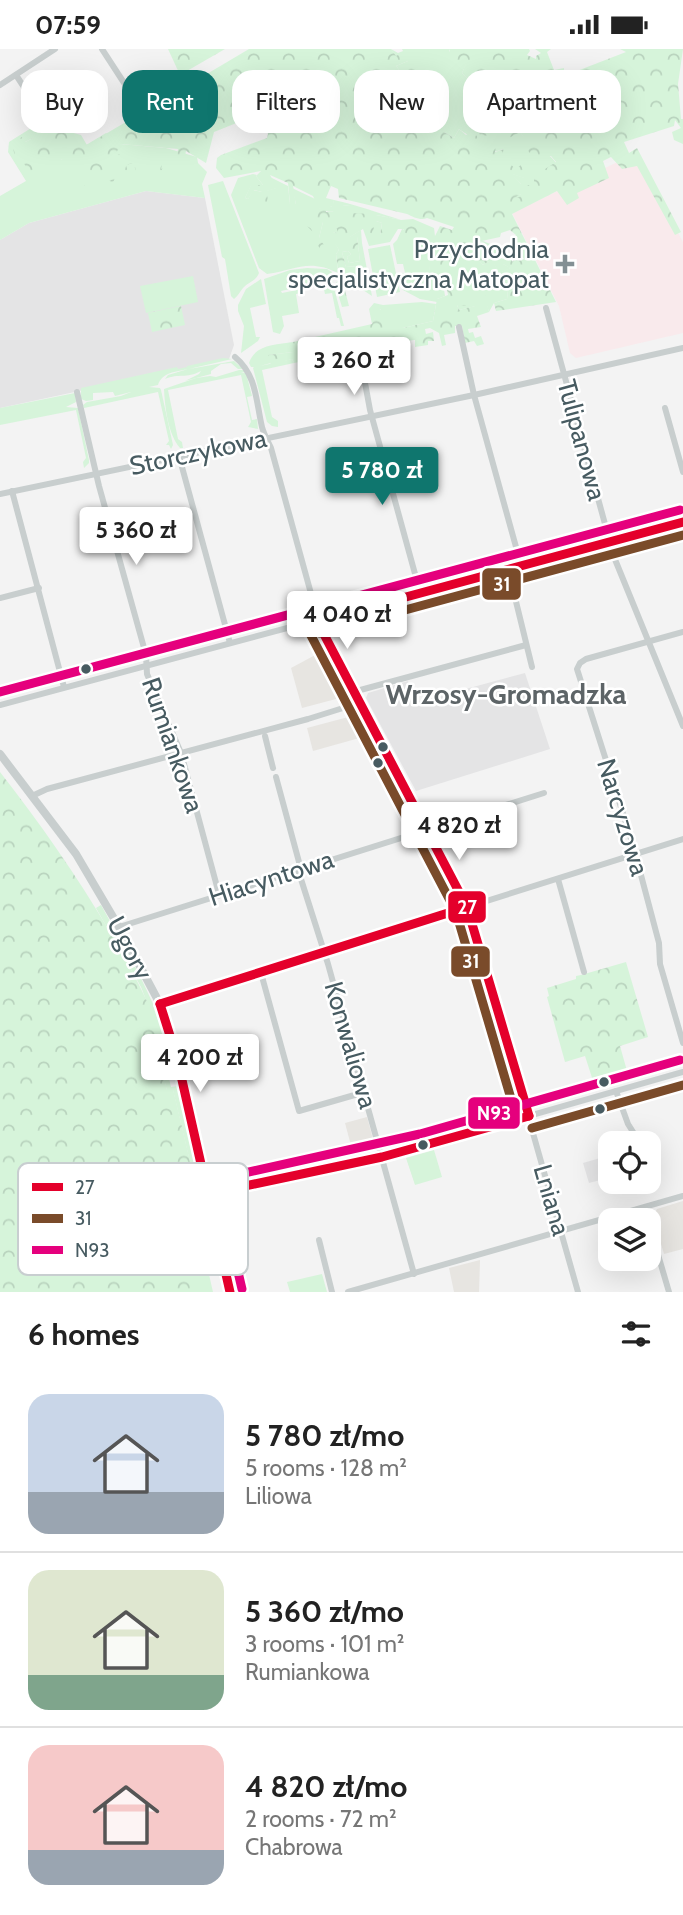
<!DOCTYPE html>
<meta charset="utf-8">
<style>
body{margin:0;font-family:Cabin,sans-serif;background:#f2f2f2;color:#222;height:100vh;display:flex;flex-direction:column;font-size:26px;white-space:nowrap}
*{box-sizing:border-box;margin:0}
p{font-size:23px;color:#767676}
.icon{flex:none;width:38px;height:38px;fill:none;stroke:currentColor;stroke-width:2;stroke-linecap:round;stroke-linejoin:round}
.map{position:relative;height:1243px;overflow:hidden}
.sheet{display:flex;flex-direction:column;background:#fff;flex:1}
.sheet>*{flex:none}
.banner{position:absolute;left:21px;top:21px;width:642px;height:63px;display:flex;gap:14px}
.buttons{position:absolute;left:598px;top:1082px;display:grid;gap:14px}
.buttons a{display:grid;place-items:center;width:63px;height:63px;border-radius:14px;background:#fff;box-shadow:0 7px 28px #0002;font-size:35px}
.price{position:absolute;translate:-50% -60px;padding:0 16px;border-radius:7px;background:#fff;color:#222;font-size:23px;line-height:46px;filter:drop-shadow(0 2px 4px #0008)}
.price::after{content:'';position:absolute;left:50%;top:42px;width:21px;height:16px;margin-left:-10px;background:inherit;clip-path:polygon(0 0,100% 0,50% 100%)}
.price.active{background:#0f766e;color:#fff}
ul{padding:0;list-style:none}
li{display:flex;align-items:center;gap:21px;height:175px;padding:0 28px}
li+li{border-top:2px solid #e0e0e0}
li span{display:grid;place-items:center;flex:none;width:196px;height:140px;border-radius:21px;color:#555}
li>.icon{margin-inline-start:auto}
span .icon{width:84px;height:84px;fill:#fffc;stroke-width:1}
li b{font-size:30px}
h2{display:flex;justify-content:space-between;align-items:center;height:84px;padding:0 28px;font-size:30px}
.pill{padding:0 24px;border-radius:21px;background:#fff;box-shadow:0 7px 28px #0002;font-size:24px;line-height:63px}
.pill.active{background:#0f766e;color:#fff}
.status{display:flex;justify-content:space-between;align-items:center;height:49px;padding:0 35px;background:#fff;direction:ltr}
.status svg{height:19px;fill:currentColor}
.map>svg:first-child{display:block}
</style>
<div class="status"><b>07:59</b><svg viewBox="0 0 49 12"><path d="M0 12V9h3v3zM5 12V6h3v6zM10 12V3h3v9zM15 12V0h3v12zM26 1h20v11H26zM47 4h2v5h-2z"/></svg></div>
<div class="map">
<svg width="683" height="1243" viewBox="0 0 683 1243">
<defs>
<pattern id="forest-crowns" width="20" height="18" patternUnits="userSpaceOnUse" patternTransform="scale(1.75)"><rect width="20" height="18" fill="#d6f4da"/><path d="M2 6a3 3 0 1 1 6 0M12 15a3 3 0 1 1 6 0" fill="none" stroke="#b9d3be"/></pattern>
</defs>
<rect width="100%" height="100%" fill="#f3f3f3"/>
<g fill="#e7e5e1">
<path d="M319,604L327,625L337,646L336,650L302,659L291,619Z"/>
<path d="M352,667L363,688L313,702L307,679Z"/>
<path d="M367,1068L374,1094L371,1100L353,1104L345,1074Z"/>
<path d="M683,1152V1200L664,1205L653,1168L657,1160Z"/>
<path d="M480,1211L479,1243H454L449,1219Z"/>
</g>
<g fill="#e4e4e5">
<path d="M146,142L205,149L234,296L229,310L0,359V191L29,174Z"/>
<path d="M525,624L550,700L416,742L366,649L368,644L408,632L414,654Z"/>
<path d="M611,1106V1128L589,1134L583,1114Z"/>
</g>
<path fill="#f9eaec" d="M634,105L683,193V284L576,309L570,304L559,257L512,164Z"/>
<g fill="#d6f4da">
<path d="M391,0L398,4L403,2L402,0H449V2L467,13L462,24L501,62L478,78L520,83C529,97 547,100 556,114L534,146L509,150L521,145V135L510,124L525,129L515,120L497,117L503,100C485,107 487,98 474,89C469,86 464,84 459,80L454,89L444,83L440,62L427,43L436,36C425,32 416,21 404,27L396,17L408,12L396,8Z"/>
<path d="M36,76L55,79L54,83L33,78V89L25,93L11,94L59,108L61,111L106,84L120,95L166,99L197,108L198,114L207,123L202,135L205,149L146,142L29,174L0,191V147L26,132L8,103L9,93Z"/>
<path d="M253,125L257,126L256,127L263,136L251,137L245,149L248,150L253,141L262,143L276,139L270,128L288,137L290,155H296L292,139L332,158L334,151C357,156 379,164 401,171L376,166V172L382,174L380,186H374L350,164V157L343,156L342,162C333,163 327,164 319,159V189L323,173H329L337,180V184L329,183L339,201L336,205L338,224C308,209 296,221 267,225L259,219L231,146L238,129Z"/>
<path d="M223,132L259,224C256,232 250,232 244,238C240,242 239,246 234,250L231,247L225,210L222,208L208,136Z"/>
<path d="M402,180L405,181L423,201L433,191L437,200H428L431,233L443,234L445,247L437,250V253L420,250L403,241L399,225L405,224L403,215H397L393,195L397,191Z"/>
<path d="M361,181L362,194L372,247L345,229L360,225L359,217L346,218L342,203L348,202L351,205L347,208L349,214L360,212L357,188L348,189Z"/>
<path d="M483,192L478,210L483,216L489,212H493L498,222L503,215L511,219L490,228L487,241L490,236L509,232L507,250L494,254L489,263L484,247L476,257L459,261L457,256L460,252L457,223L468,195Z"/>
<path d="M390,196L400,243L377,248L368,200Z"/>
<path d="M307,219L327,220L332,223L333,235L344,277H341L339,269H337L332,244L325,245L323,236L329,234L328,230L323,231V226L313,229L314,235L281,242L282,244L302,240V244L296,245L299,264L282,267L284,277L280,285L273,283L264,230L290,221Z"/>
<path d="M193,227L198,253L146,264L140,237Z"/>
<path d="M261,230L266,255L250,259L256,288H260L258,292L241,304L244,277L238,262V256L246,240Z"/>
<path d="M422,253L436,255L433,272L403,279L380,260L372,275L369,260L374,254L383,256Z"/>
<path d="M293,293V303L269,306L271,314L260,317L292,310L294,314L262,321L272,368L278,372V378L272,377L267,373L253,319L254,318H251L249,314C255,295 276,296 293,293Z"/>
<path d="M223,309L232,310L189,320L234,312L243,320H238L231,314L221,315L211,322V325L185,332L199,325L201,322C186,330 179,324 165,330L168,326L188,320C176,323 162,323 158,336L149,338L160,339L161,341L173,396L171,400L169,396H166L169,392L158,343L84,359L83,356L87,353L121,347L131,343L115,347L113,343L93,344V351L86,352L81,350V339L177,318L178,320L187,318V317Z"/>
<path d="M239,321H244L245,323L241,324H246L252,347L247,348L252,371L257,370L258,380L248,378L251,373L241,326L168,341L178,390L182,393L183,399H180C168,385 165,359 164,340L196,329L210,327L216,328Z"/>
<path d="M75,344L76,353L66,358L78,359L89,411V414L84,419L83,413L86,409L76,361L0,376V359Z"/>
<path d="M101,856C125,899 150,941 166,988L160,991L171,1038L178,1037L198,1128L194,1130L173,1041L167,1042L154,986L159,984L141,938L96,859Z"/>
<path d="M434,1101L442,1128L415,1136L406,1109Z"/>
<path d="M322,1225L327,1243H290L287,1233Z"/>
</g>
<g fill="url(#forest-crowns)">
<path d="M168,0H225L180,26Z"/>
<path d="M249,0H391L396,7L404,3L408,12L396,17L404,27L409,25L408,18L413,16L417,25L428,33V31L432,30L436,36L428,43H432L445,58L441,62H446L453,70L444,83L454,89L459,80L466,86L469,84L474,88L476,86L479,91H490L496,98L495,103L504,100L498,117L509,113L515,120L521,116L527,130L512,125L521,135V145L514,149L523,147L525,136H529L534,144V127L556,113L551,107L534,110L522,93L524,89L520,83L496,96L491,86L480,87L478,78L501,62L462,24L466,14L454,16L449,0H529L530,2L527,6L536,10V7L541,4L535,0H551L547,3L554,21L564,19V27L626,3L620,0H683L678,35L681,70H683V95L674,91L672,83L681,79L675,71L674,77L624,93L629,104L637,99L681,183L675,186L637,117L622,120L611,108L603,112L609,129L577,144L579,149L567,156L557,142L512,165L556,253L496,262L494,254L507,250L509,232L490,236L486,242L480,225L486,222L490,228L510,219L503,215V220L498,222L492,212H489L483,216L478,210L483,192L495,197L497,207L503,210L507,205L512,207V213L516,208L526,211L522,208L523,200L516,198L512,190L516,186L510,181L501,184L500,188L468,195L470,213L460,221L475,217L474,236L461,241L460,252L466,253V257L457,256L459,261L475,257V248L485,246L489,263L477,267L481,278L468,280L469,284L473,283L475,289L481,287L484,295L477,297L474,292L465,294L462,277H455V284L444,286L446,296L442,297L439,284L430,279L425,280L426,285L433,283L434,292H428V296L415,298V291L406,292V300L400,301V294L394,295L395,302L388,312L382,309L378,295L359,298L363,313H358L359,322L354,324L349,314L352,312L350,301L341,303L346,320H342L338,304L334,305L340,327L334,328L331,312L317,317L314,310L294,314L292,310L271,316L268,306L293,303V293L372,275L379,260L401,268L403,279L433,272L437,250L448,246L445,230L443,234H433L434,244H425L424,235L431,233L427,200L436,199L433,192L424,200L426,205L422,210L400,192L404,180H398L390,193L369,197L363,180L350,188L357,187L360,212L349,214L347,208L351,205L348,202L342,203L346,218L360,217V225L342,230L349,257L342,258L335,235L339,231L336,205L339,201L335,195L330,193L328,182L337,184V180L329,178L328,173H323L319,189L327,200L323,204L315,192L316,186L305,175L319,159L326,160V163H333L334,159L342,161V156L351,157L350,164L373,165L374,186H380L382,174L376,172V166L401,171L413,170L434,179L435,187L440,177L452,181L454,178L427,169C421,172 413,168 407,165L339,149L338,140L331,137L326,149L334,151L333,158L317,156L313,147L293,137L296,156L290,155L288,134L270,126L277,139L267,142L268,155L263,154L262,143L254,141L248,150L245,149L251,136H263L256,127L261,122L224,129L216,119L217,109L221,106L267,89L268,85L265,76L259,74L254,67L214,83L206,114L186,102L182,122L175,123L178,100L120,95L116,105H120L122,100L129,101L130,109L136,108L137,113L126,116L128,124L135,118L137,126L132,131L138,130L144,117L155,119L157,114L162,115L161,120L165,118L167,129L179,127V132L157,133L156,124L146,123L139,134L126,138L121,119L113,133L93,127L84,151L81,150L88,125L73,109L60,111L58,108L29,125L24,114L18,115L11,94L22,88L25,93L33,89V78L53,83L55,79L81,86L87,96Z"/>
<path d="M181,257L185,276L152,283L148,264Z"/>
<path d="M0,723C40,774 77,827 110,883C129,916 147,948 160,984L154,986L167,1041L173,1040L197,1142H190L213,1243H0Z"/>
<path d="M626,913L648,988L620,997L629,1029L595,1038L585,1007L565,1013L547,948L549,947L547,939L576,930V927L581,926Z"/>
</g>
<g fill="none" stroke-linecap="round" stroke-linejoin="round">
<g stroke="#c8cece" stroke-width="6">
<path d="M102,0L141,60"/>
<path d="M16,26L43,67"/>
<path d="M0,36L55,0"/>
<path d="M546,259L614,508L683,677"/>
<path d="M459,278L474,346L521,516"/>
<path d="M235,308C257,326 256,353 262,378C264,386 268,392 271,399L321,581L472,869L578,1243"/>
<path d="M363,323L370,361L420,543"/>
<path d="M77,343L99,437L146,606L147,625L181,704L219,845"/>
<path d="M665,359L683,423"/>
<path d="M179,407L230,594"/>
<path d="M12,442L64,638"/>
<path d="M0,445L474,346L683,299"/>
<path d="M508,520L532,618"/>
<path d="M0,549L39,539"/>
<path d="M683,583L586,610L580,614L577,620L633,796L659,894L660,915L683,994"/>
<path d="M353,643L526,596"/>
<path d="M0,656L683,473"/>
<path d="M265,687L273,719"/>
<path d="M276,728L299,813L300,827L328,915L414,1225"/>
<path d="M32,747L47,740L308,670L359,654"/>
<path d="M558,830L584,923"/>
<path d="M119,878L544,744"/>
<path d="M261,924L299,1062L365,1043"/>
<path d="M160,955L683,790"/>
<path d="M616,1042L628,1075L640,1094"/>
<path d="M207,1145L423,1097L683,1023"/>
<path d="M649,1175L669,1243"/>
<path d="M319,1191L332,1243"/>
<path d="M348,1243L683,1147"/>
</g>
<path stroke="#c8cece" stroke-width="8" d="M0,705L76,805L119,878L160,955L177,1009L230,1243"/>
<defs>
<g id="bus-1">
<path d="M317,572L467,858L529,1067"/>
<path d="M317,572L683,473"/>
<path d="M160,955L467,858"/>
<path d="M160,955L177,1009L230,1243"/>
<path d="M207,1145L382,1108L529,1067"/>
</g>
<g id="bus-2">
<path d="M306,577L456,863L517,1070"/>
<path d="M320,584L683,486"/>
<path d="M532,1079L683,1036"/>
</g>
<g id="bus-3">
<path d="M0,643L680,461"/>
<path d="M204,1133L420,1085L680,1011"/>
<path d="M219,1142L242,1240"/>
</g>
</defs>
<use href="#bus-1" stroke="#fff" stroke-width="14"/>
<use href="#bus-2" stroke="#fff" stroke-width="14"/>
<use href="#bus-3" stroke="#fff" stroke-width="14"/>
<use href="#bus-1" stroke="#e4002b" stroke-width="9"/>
<use href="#bus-2" stroke="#7a4b2a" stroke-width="9"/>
<use href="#bus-3" stroke="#e5007d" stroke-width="9"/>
</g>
<path fill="#839094" stroke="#fff" stroke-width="2.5" d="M561.5 204.5h7v7h7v7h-7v7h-7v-7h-7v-7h7z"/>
<g fill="#475b61" stroke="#fff" stroke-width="2.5">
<circle cx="86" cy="620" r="6"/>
<circle cx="383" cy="698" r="6"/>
<circle cx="378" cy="714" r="6"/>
<circle cx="604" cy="1033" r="6"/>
<circle cx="600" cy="1060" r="6"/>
<circle cx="423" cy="1096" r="6"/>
</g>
<g text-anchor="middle" stroke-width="5" stroke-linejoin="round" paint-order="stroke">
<g font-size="26" fill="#475b61" stroke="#fff" text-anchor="end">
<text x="549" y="209">Przychodnia<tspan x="549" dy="30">specjalistyczna Matopat</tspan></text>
</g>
<g font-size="26" fill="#475b61" stroke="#fff">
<text transform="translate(582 391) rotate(75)" y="9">Tulipanowa</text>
<text transform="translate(198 403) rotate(-12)" y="9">Storczykowa</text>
<text transform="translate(173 696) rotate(71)" y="9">Rumiankowa</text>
<text transform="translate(623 768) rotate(73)" y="9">Narcyzowa</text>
<text transform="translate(271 829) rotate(-18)" y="9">Hiacyntowa</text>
<text transform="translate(130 899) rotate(62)" y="9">Ugory</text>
<text transform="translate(351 996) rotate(74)" y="9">Konwaliowa</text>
<text transform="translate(552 1151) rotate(74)" y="9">Lniana</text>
</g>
<g font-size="28" font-weight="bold" fill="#5d6467" stroke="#fff">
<text x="506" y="655">Wrzosy-Gromadzka</text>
</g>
</g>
<rect x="18" y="1114" width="230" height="112" rx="10" fill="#fff" stroke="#c8ced0" stroke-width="2"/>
<rect x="32" y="1134" width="31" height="8" fill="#e4002b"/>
<rect x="32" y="1165" width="31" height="9" fill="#7a4b2a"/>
<rect x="32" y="1197" width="31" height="8" fill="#e5007d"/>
<g font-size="19" fill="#475b61">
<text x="75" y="1145">27</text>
<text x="75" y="1176">31</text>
<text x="75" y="1208">N93</text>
</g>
<g stroke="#fff" stroke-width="2.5">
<rect x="481" y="518" width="41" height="34" rx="7" fill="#7a4b2a"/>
<rect x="447" y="841" width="40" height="34" rx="7" fill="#e4002b"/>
<rect x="450" y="896" width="41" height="33" rx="7" fill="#7a4b2a"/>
<rect x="467" y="1047" width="54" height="34" rx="7" fill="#e5007d"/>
</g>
<g font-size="19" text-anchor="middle" font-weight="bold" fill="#fff">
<text x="502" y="542">31</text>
<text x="467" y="865">27</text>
<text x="471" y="919">31</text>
<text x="494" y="1071">N93</text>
</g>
</svg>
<div class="buttons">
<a><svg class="icon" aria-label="locate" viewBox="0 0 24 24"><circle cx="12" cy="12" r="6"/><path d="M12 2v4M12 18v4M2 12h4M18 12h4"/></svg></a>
<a><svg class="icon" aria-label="layers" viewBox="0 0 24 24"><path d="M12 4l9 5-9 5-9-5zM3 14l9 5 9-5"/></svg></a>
</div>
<b class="price" style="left:354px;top:348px">3 260 zł</b>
<b class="price active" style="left:382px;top:458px">5 780 zł</b>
<b class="price" style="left:136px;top:518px">5 360 zł</b>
<b class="price" style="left:347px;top:602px">4 040 zł</b>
<b class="price" style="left:459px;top:813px">4 820 zł</b>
<b class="price" style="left:200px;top:1045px">4 200 zł</b>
<div class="banner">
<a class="pill">Buy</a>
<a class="pill active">Rent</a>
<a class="pill">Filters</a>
<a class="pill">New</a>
<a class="pill">Apartment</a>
</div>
</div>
<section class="sheet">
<h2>6 homes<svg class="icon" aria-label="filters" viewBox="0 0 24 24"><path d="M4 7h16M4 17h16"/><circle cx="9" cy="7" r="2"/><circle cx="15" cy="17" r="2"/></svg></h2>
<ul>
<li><span style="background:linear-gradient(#c9d6e8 70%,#9aa5b1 0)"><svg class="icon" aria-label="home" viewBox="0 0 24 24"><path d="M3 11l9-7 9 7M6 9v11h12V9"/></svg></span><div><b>5 780 zł/mo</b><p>5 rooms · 128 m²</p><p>Liliowa</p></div></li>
<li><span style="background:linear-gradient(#dfe7d0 75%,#7fa58c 0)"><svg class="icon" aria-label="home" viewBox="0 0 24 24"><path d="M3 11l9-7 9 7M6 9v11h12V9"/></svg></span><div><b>5 360 zł/mo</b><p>3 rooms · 101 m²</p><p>Rumiankowa</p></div></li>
<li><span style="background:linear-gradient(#f6c9c9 75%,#9aa5b1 0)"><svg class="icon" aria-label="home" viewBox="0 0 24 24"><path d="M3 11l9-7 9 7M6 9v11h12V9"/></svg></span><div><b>4 820 zł/mo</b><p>2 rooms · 72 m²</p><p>Chabrowa</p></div></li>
</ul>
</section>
